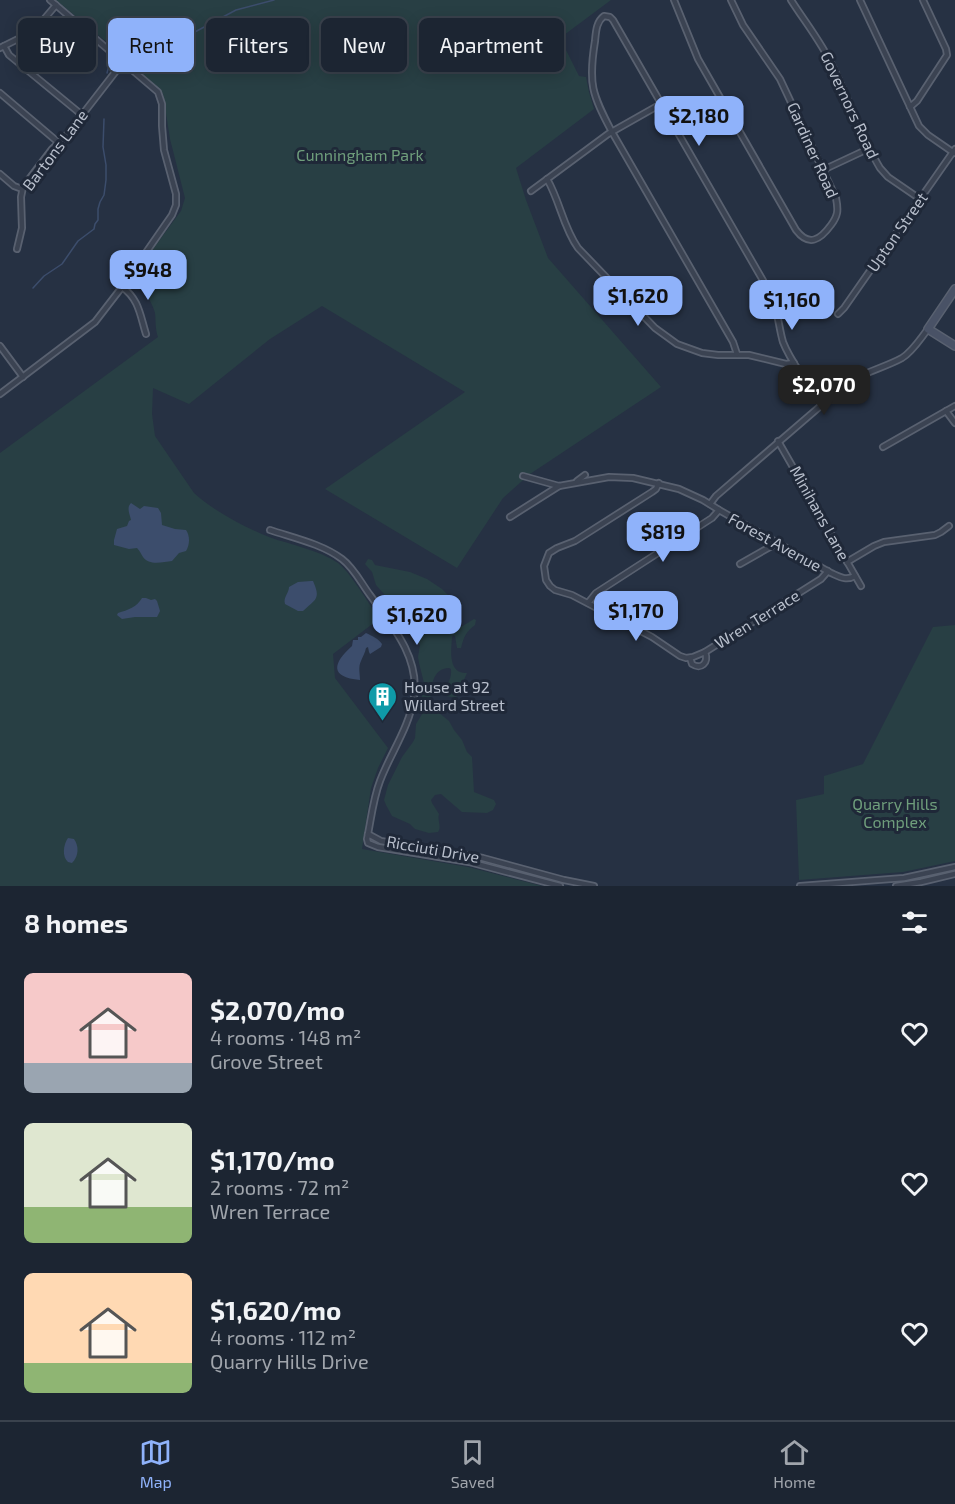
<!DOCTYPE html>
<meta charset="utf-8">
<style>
body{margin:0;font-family:"Exo 2",sans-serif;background:#252d3a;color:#f1f3f6;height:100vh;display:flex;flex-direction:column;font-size:22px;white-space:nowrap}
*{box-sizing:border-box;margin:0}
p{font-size:20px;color:#a0a5ac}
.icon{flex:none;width:33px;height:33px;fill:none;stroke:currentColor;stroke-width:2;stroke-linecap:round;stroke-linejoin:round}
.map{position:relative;height:886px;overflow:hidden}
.sheet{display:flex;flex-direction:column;background:#1c2532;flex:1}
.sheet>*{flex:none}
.banner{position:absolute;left:18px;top:18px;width:600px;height:54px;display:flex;gap:12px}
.price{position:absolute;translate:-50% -51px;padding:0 14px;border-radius:12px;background:#8fb2fa;color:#111;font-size:20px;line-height:39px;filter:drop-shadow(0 2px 3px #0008)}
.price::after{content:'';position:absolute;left:50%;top:36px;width:18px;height:14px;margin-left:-9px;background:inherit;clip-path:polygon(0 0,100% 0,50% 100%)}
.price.selected{background:#222;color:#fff}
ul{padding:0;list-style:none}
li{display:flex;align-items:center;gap:18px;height:150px;padding:0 24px}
li span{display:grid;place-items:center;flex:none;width:168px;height:120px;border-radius:9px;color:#555}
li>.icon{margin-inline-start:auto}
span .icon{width:72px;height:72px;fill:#fffc;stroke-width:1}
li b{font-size:26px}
h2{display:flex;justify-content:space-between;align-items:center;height:72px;padding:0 24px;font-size:26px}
.chip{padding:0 21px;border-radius:9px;background:#1c2532;box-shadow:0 3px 15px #0003,0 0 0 2px #3a424d;font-size:21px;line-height:54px}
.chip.selected{background:#8fb2fa;color:#111}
.tabs{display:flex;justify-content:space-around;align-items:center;height:84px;border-top:2px solid #3a424d;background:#1c2532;font-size:16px;color:#a0a5ac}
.tabs a{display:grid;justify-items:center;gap:3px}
.tabs .selected{color:#8fb2fa}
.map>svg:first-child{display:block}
</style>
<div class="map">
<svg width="955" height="886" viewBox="0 0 955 886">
<rect width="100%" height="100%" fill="#263143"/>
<g fill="#283f44">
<path d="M56,0H611L560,38L579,76L586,77L589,92L594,109L516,168L526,200L548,258L661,387L530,474L503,498L457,568L325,489L465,392L322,306L270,339L189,404L153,388L152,414L155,436L194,493C212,510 246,528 269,537C291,545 319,550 338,563C350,572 370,605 379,619L333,654L335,678L388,748L378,768L371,788L362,849L468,867L542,886H0V453L158,337C155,329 156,321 155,313C151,296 133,282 142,264L181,211L185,198L170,139L163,94L157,87L142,76L144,73Z"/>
<path d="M368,559L372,560L375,565L410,572L427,579L442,589L451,598L460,613V625L461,627L474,619L476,620L475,625C466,632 464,636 461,648H457L455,636L453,635L452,638C451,651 448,674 467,673L456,698L446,696L444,693C446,683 452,681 451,669L449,668C432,668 430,689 431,703L422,702V692L424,683L419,663L418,657L420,645L417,640V634L407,631L403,620L392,603L376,585L372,572L365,564Z"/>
<path d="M955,625V861L903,872L799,880L796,800L824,794V776L863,764L933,627Z"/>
<path d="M427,706L433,708L449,721L454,730L462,740L467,752L472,757L474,792L494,800L496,804L493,810L487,813L462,812L441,794L435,795L431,800L432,803L439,814C437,820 442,827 438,832L429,833L415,829L410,824L392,816L386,805L384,800L388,785L402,757L413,742L415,738L416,724Z"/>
</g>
<g fill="#3c4d6c">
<path d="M131,503L140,509L144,506L158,508L161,513L162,525L175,529L186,530C190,536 190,544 186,551L179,553L172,561C163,562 149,566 143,557C141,554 140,551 137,548L129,549L114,545V540L117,529L127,526L129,521L131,520C130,514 126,508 131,503Z"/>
<path d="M311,581H313C321,599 316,599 303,611H298L285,604C283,597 289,593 289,587L298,582Z"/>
<path d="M142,598H146L151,600L155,599L157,601L160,611L157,617H135L122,619L117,615L118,613C128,610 137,607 142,598Z"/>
<path d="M366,633C372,636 378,638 382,644L381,647L370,654L369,652L368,647L366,648C365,653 363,656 361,661C358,667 360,673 360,680C329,677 333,663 352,646L353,640H358V637H361Z"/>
<path d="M68,838L74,839C79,846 79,856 72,863L68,862C62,857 63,845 68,838Z"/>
</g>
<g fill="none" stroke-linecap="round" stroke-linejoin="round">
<g stroke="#3c4d6c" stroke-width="1.5">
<path d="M116,52L149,43L162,44L178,41L236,10L274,0"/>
<path d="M107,73L111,58"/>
<path d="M33,288L44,276L62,264L78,241L94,229L95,224L98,220V209L100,202L104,195L106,180V165L103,147L104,119"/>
</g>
<defs>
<g id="street">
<path d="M674,0L698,59L796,230C809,247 820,240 831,225C834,221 836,218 837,213C838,208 837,203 836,198L780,79L743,25L731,0"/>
<path d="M791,0C805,22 822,43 833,67C849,100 861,136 880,168L888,177L920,199"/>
<path d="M860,0L919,126L928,135L954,153"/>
<path d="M4,46L9,55L82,115"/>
<path d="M0,48L34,31L56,5"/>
<path d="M0,93L59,143"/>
<path d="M910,107L917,101L947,55L946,49L923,0"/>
<path d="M823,170L870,148"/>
<path d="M0,174L14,186L22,189"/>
<path d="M547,179C560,201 563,227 578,248L655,328L677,344L702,353L718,355H749L786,364L794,363"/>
<path d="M531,191L608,134L661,104"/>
<path d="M17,249L22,228L21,197L23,187L52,149L65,137L123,62"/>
<path d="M122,287C139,299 140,315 146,334"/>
<path d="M775,305L792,304"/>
<path d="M838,314L844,308L955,149"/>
<path d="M0,346L23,377"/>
<path d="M737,354L733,342L612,132C592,94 588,84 595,41C596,32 596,22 604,16L610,17L613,20L769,291C778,307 778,325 783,342C790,360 810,388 822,403"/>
<path d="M0,394L95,322L122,287L172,215L176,205V194L164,150L162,126V104L158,92L50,0"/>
<path d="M946,411L955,423"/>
<path d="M778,441L861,586"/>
<path d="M883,447L955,406"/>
<path d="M523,476L559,486L609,477L633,478L679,489L703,500L719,510L831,573C840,577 846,581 855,576"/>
<path d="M577,481L585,475"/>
<path d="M659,483L656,489L652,492L575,541L557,548L549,553L544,566L546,580L550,586L555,590L572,595L652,637L680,656L686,658L693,657L705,652L821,579L828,571"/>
<path d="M710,504L716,496L846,384C863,372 884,368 902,358C913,351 920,339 928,329"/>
<path d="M510,517L559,486"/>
<path d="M270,530C294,538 322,544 342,559C354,568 361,583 370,595C391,624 420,657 414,697C409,728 391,752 380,781C373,799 371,820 367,839L368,843L378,847L469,862L560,886"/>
<path d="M847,562L874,546L884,542L935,535L941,532L949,526"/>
<path d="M740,564L777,543"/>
<path d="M588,603L596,593L712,518L719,510"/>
<path d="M690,658L692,664C701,670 709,663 705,652"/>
<path d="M368,834L381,841L483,858L564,880L594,886"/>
<path d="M800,886L904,878L955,867"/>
<path d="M896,886L921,882L955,874"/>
</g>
<path id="secondary" d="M955,289L928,329L955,346"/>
</defs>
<use href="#street" stroke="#596170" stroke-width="8"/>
<use href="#secondary" stroke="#596170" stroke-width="10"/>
<use href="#street" stroke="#3b4352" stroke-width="4.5"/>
<use href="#secondary" stroke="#495266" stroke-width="7"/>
</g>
<defs>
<symbol id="building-pin" viewBox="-11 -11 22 30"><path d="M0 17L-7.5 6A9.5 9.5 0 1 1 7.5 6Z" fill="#0f9aa8" stroke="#1f2838"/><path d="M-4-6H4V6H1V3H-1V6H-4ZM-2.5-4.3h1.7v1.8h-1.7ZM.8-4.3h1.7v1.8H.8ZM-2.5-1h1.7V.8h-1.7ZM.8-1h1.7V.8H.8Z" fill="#fff"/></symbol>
</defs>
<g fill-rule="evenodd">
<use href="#building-pin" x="366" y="680" width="33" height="45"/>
</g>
<g text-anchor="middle" stroke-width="6" stroke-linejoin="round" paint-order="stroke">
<g font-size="16" fill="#b8bfcc" stroke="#1f2838">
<text transform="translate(850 105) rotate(65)" y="6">Governors Road</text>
<text transform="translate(55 150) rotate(-53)" y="6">Bartons Lane</text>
<text transform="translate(813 150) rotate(66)" y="6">Gardiner Road</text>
<text transform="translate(897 232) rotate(-55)" y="6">Upton Street</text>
<text transform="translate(820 513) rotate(61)" y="6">Minihans Lane</text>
<text transform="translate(775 542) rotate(29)" y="6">Forest Avenue</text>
<text transform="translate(757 619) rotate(-32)" y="6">Wren Terrace</text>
<text transform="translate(433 849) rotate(10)" y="6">Ricciuti Drive</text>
</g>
<g font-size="16" fill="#6f9e7c" stroke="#1f2838">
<text x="360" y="161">Cunningham Park</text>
<text x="895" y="810">Quarry Hills<tspan x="895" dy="18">Complex</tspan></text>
</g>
<g font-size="16" fill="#b8bfcc" stroke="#1f2838" text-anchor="start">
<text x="404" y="693">House at 92<tspan x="404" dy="18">Willard Street</tspan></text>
</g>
</g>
</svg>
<b class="price" style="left:699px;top:147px">$2,180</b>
<b class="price" style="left:148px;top:301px">$948</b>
<b class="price" style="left:638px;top:327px">$1,620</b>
<b class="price" style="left:792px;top:331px">$1,160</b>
<b class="price selected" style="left:824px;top:416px">$2,070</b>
<b class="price" style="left:663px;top:563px">$819</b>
<b class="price" style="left:636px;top:642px">$1,170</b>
<b class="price" style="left:417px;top:646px">$1,620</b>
<div class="banner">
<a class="chip">Buy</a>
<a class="chip selected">Rent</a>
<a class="chip">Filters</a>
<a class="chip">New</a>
<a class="chip">Apartment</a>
</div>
</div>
<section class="sheet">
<h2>8 homes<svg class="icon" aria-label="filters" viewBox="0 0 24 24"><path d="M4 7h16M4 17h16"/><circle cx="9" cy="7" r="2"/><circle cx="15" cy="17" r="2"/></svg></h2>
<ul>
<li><span style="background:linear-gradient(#f6c9c9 75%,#9aa5b1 0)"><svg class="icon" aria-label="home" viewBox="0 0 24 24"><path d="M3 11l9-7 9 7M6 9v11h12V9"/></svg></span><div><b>$2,070/mo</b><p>4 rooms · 148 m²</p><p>Grove Street</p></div><svg class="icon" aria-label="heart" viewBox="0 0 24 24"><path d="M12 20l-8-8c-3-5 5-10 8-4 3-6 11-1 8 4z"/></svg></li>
<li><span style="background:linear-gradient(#dfe7d0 70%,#8fb573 0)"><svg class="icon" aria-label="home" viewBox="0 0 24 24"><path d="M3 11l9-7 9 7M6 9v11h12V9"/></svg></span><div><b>$1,170/mo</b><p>2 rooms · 72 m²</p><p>Wren Terrace</p></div><svg class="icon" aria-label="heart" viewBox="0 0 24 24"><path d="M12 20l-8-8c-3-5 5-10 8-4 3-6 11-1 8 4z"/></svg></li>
<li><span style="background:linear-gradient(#ffd9b3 75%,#8fb573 0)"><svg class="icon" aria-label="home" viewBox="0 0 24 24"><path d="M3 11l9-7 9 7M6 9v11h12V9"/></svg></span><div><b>$1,620/mo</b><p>4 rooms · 112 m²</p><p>Quarry Hills Drive</p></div><svg class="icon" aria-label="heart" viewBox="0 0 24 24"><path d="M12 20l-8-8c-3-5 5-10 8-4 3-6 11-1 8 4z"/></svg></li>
</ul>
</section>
<nav class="tabs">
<a class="selected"><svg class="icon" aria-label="map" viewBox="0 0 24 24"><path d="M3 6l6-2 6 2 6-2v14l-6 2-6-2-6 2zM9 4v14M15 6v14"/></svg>Map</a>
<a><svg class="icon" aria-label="saved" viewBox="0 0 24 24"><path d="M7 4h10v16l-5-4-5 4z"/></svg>Saved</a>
<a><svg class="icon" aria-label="home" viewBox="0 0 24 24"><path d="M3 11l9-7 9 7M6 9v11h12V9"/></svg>Home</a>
</nav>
